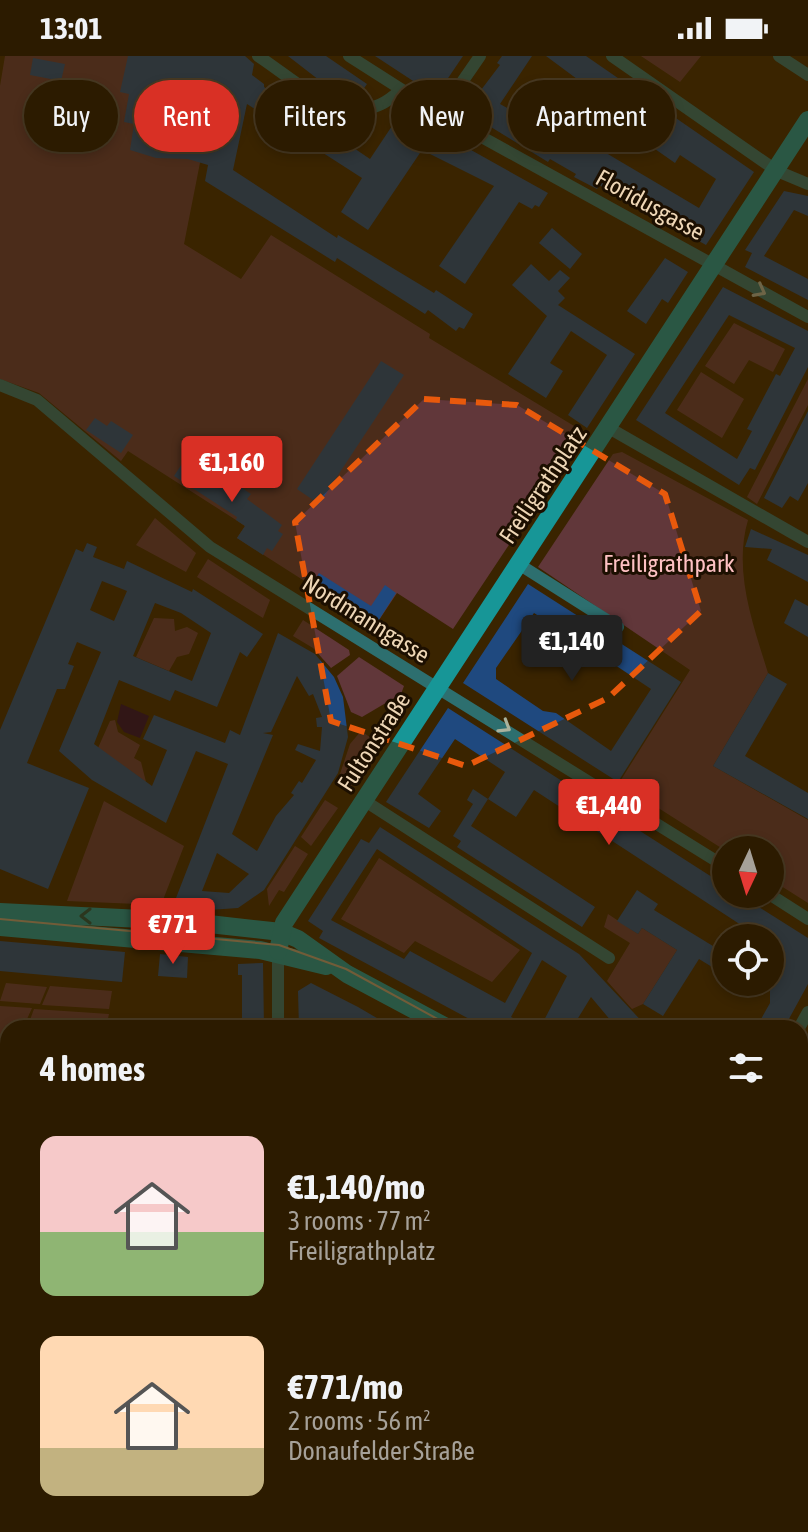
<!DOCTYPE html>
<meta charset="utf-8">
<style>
body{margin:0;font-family:"Asap Condensed",sans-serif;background:#34240a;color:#f1f3f6;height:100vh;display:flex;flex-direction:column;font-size:30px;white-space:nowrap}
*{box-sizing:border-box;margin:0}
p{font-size:26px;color:#a6a199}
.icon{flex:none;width:44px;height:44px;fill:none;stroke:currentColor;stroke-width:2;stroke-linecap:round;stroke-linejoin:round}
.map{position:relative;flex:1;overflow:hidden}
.details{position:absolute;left:0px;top:964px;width:808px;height:512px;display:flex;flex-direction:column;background:#2c1b00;border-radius:24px 24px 0 0;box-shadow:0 4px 12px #0003,0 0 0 2px #483922}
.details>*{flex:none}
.guide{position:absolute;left:24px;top:24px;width:760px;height:72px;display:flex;gap:16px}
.needle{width:52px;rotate:184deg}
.tools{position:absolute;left:712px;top:780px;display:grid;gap:16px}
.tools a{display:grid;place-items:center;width:72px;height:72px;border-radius:50%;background:#2c1b00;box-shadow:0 4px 12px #0003,0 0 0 2px #483922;font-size:40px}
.price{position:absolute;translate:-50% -68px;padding:0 18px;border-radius:8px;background:#d93025;color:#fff;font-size:26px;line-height:52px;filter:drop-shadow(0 2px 4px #0008)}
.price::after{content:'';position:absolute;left:50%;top:48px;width:24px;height:18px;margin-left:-12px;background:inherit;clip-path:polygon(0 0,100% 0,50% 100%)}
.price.on{background:#222;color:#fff}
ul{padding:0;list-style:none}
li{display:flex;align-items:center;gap:24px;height:200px;padding:0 40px}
li span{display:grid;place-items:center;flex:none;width:224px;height:160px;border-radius:16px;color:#555}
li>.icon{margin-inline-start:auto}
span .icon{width:96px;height:96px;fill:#fffc;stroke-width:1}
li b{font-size:34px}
h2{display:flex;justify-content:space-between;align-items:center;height:96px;padding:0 40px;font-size:34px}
.chip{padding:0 28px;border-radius:36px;background:#2c1b00;box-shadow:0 4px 12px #0003,0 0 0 2px #483922;font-size:28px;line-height:72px}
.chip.on{background:#d93025;color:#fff}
.status{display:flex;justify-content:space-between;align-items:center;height:56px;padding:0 40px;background:#2c1b00;direction:ltr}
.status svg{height:22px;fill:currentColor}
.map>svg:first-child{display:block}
</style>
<div class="status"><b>13:01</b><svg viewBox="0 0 49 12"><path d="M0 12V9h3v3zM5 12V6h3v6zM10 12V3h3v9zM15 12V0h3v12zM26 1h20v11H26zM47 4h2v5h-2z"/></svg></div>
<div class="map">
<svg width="808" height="1476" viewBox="0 0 808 1476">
<rect width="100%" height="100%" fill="#3a2400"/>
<g fill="#61373a">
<path d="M5,0H221L184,188L241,223L271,179L430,278L429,282L584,376L453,573L397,537L375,570L237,482L245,470L236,464L128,395L121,405L39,337L0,323V30Z"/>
<path d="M641,0H701L680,26Z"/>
<path d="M734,267L785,293L773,316L749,304L734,328L705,310Z"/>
<path d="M701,316L744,343L722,382L677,354Z"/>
<path d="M808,323V349L757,448L747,441Z"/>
<path d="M622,396L748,464C733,515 753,568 768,617L713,710L808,764V847L770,823V794L726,795L619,727L690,614L538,511L613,398Z"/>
<path d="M155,462L196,497L186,516L136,489Z"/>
<path d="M208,503L270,544L263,562L197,521Z"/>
<path d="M154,562L174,563L175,575L187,571L198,577L189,598L177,601L169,615L136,601Z"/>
<path d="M303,564L349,594L350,599L331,612L313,592L293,580Z"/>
<path d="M359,601L404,630L401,638L362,661L351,656L337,620Z"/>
<path d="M115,664L118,676L140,689L134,702L141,706L146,726L98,692L110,665Z"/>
<path d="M361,675L380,688L350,732L338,724L350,688Z"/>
<path d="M325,744L338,752L311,790L301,781Z"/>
<path d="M104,745L184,790L161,849L67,845Z"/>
<path d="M295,790L308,798L284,836L279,834L269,850L267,833Z"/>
<path d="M379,802L520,894L492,926L415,885L404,897L341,863Z"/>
<path d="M608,858L638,878L642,872L677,894L643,948L632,953L607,925L630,887L604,871Z"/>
<path d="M6,927L47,931L40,948L0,945Z"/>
<path d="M50,930L112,935L109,953L42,949Z"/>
<path d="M0,950L32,952L23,972H8V1009L3,1021H0Z"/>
<path d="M34,953L109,958L106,972L39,967L38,972H27Z"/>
<path d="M0,1401L8,1407V1468H48L49,1476H0Z"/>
</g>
<path fill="#260532" d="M121,648L149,660L140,682L124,676L117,666Z"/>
<g fill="#1f497f" fill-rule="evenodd">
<path d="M128,0H245L254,8L252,19L264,28V31L370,103L402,55L452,89L455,85L548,137L539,151L535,149L532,153L519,146L465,228L439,210L494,130L422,94L368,174L341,156L362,122L247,48L233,114L337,182L338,179L434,237L436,234L473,258L464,273L459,271L456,275L428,254L425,258L337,202L335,206L205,125L208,109L188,103L156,102L130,94L134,68L124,66L129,38L120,36Z"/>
<path d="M288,0H326L367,28L360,38L355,34L351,40L319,24Z"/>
<path d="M375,0H463L436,40Z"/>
<path d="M502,0H532L500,48L534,67L538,63L544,66L547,62L699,152L716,123L680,99L675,107L645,86L651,77L614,55L610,61L576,37L579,33L573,28L577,23L546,0H586L754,116L706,189L599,129L597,133L574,121L576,118L550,103L548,106L465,55L500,9L497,7Z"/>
<path d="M33,2L65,8L61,25L30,19Z"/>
<path d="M784,135L808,140V160L794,154L764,200L808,223V244L745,211L752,197L745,194Z"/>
<path d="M552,172L582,198L570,213L539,187Z"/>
<path d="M665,202L688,216L668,247L662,243L646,268L627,255Z"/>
<path d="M531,208L549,225L560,214L570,222L558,235L565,242L558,249L635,298L587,372L568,359L607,299L571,275L550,307L563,315L546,342L508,318L547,260L512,229Z"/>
<path d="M723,231L808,275V311L755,414L750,412L739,429L636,364ZM729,259L795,292L780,320L776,318L747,373L752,375L737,403L665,357Z"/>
<path d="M381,305L404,319L319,448L297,433Z"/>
<path d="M808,355V427L798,445L790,440L782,452L764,442Z"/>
<path d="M95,362L107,370L111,365L133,379L121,397L86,374Z"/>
<path d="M189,397L251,438L247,443L282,469L278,475L283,478L272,495L267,492L263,499L237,482L245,470L236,464L237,461L174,420Z"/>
<path d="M751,473L808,499V526L767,504L772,493L745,491Z"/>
<path d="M87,487L97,491L93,501L124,513L127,505L192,536L193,533L263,578L247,601L240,596L217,651L175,634L170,645L119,624L94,688L152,730L167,694L143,683L154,659L225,687L230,674L240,679L278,577L315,598L334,621L343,641L348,681L338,717L264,834L238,852L209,854L194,848V844L176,842L228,708L196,695L166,767L92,724L59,695L101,596L77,586L68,608L74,610L65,633H57L27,707L89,732L48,833L0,813V674L76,493L83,496ZM102,525L127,535L114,565L90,554ZM155,547L181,557L211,577L192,625L133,600ZM297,620L309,640L313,638L322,661L316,662L317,671H322L320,695L298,688L295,694L316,704L302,727L299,725L291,737L294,739L276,760L257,795L232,778L273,679L263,677L271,676ZM217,797L249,818L229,837L202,835Z"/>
<path d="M319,517L371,550L385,529L396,537L375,570L311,530Z"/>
<path d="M528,528L681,626L618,726L463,627ZM534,557L593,595L594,603H606L651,633L611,695L556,657L543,655L496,623V612Z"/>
<path d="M795,543L808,550V581L784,567Z"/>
<path d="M768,617L787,628L745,700L808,737V763L713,710Z"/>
<path d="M448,652L726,830V838H738L808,882V928L784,972H756L770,947V901L776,892L770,888V882H761L534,734L516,761L488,743L505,716L455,683L418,738L441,755L429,772L386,746Z"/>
<path d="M473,733L488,743L471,770L595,851L582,871L457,791L461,785L453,780L473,748L467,744Z"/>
<path d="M380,771L579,898L648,972H617L591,941L572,972H540L567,920L542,904L511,961L533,972H486L319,882L323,875L308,865L361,783L369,787ZM377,793L532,897L505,947L410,895L404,903L331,864Z"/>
<path d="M637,834L658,848L654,854L726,898L717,914L699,903L663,960L643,948L677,894L642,872L638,878L617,865Z"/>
<path d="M0,885L125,896L122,926L0,915Z"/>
<path d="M160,898L188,901L187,922L158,920Z"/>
<path d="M263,907L264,972H242V919H238V908Z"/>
<path d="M311,927L358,951L394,972H299L298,935Z"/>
</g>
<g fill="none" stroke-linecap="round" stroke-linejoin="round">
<g stroke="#2d6f6f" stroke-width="12">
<path d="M258,0C301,28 352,82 399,35"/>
<path d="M349,0L440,58L808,261"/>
<path d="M612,0L777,115L808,128"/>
<path d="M779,0L808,19"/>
<path d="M440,58L480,0"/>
<path d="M0,329L37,344L210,491L726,811"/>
<path d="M609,372L808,486"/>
<path d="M517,507L618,571"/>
<path d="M365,745L609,902"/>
<path d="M769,838L808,863"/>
<path d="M278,972V895"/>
<path d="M799,972L808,956"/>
<path d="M0,1237L8,1233"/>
<path d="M0,1348L8,1353"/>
<path d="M800,1353L808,1357"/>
<path d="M199,1468L213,1476"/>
<path d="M284,1468L285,1476"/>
<path d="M442,1468L456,1476"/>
<path d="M709,1468L723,1476"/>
<path d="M485,1476L490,1468"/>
</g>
<g stroke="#179697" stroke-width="18">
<path d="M0,856L182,865L281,876L298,883L347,918L448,972"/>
<path d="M0,871L260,894L326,910"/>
<path d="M278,895L284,867L808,64"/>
<path d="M800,1163L808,1167"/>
</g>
<g stroke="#b69f7d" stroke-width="2">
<path d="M0,863L279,889L346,913L454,972"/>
<path d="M800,1160L808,1165"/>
</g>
</g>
<defs><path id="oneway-chevron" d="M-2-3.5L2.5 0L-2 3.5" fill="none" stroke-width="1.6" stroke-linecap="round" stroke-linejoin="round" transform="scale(2)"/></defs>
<g stroke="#aab29c">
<use href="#oneway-chevron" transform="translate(760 235) rotate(28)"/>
<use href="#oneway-chevron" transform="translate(505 671) rotate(32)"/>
</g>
<use stroke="#1a4c44" href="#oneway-chevron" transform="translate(86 860) rotate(180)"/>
<path d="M0 0H808V1476H0ZM424,343L517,349L665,438L701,555L608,642L466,710L331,665L295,466Z" fill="#3a2400" fill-opacity=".55" fill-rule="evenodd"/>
<path fill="none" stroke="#e8590c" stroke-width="6" stroke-dasharray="16 10" stroke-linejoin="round" d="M424,343L517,349L665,438L701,555L608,642L466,710L331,665L295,466Z"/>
<g text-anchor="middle" stroke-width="6" stroke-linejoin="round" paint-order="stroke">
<g font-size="24" fill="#eed6b5" stroke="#1c0f00">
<text transform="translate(650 149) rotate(29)" y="8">Floridusgasse</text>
<text transform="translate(543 429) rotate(-56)" y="8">Freiligrathplatz</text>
<text transform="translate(366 563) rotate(32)" y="8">Nordmanngasse</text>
<text transform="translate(374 686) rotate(-57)" y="8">Fultonstraße</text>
</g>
<g font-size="24" fill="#fec1c3" stroke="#1c0f00">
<text x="669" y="516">Freiligrathpark</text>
</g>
</g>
</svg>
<div class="tools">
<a><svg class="needle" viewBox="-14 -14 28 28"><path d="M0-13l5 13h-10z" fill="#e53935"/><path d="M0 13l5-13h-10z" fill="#a6a199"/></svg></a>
<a><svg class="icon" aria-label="locate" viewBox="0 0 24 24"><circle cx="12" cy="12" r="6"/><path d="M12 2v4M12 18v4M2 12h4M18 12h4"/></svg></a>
</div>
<b class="price" style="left:232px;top:448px">€1,160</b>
<b class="price on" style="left:572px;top:627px">€1,140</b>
<b class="price" style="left:609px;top:791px">€1,440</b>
<b class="price" style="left:173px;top:910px">€771</b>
<div class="guide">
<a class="chip">Buy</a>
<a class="chip on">Rent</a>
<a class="chip">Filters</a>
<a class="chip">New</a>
<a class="chip">Apartment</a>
</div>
<section class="details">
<h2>4 homes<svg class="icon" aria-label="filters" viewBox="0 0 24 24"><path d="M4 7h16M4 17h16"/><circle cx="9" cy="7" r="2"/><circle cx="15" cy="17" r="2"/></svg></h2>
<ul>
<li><span style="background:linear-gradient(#f6c9c9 60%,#8fb573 0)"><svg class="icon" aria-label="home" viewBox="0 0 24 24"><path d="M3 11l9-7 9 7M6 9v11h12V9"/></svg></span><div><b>€1,140/mo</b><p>3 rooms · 77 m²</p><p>Freiligrathplatz</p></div></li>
<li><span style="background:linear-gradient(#ffd9b3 70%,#c2b280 0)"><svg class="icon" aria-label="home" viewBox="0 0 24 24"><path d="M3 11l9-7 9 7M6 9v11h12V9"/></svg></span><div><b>€771/mo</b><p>2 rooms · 56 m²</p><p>Donaufelder Straße</p></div></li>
</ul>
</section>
</div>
